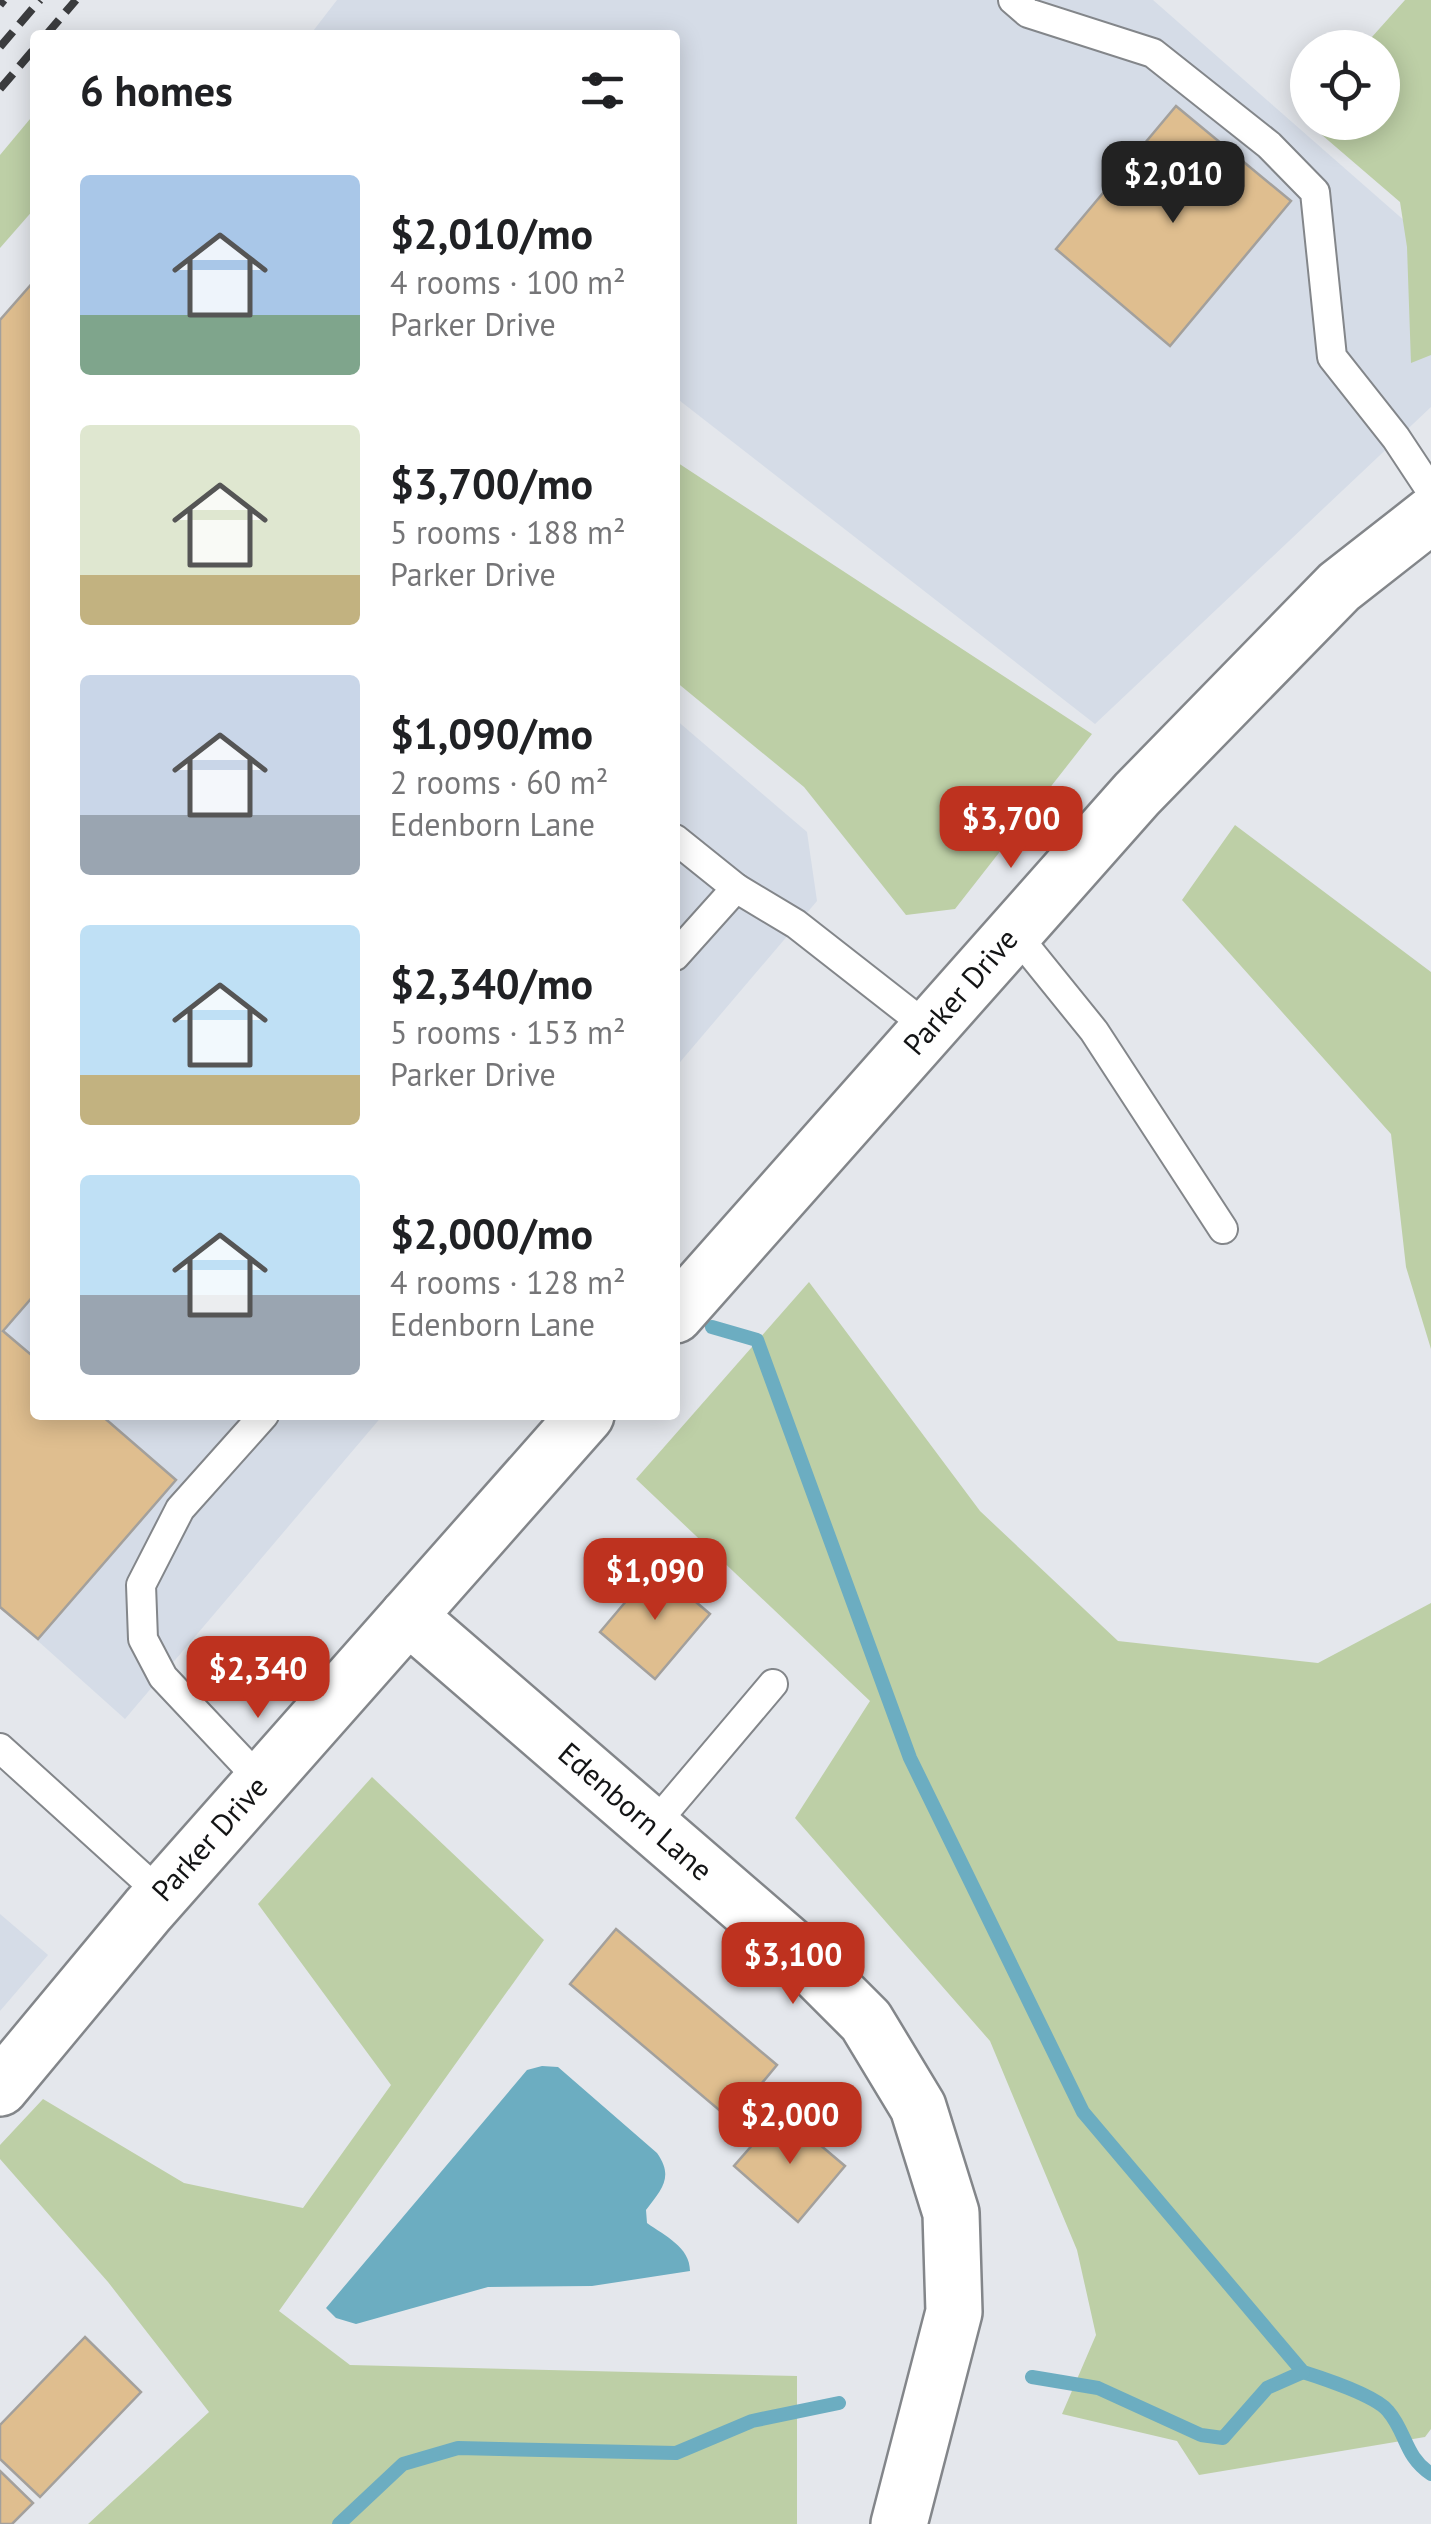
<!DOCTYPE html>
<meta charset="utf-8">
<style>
body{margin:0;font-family:"PT Sans",sans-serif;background:#f6f6f6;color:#202124;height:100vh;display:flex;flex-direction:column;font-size:38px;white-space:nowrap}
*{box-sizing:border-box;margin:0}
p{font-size:32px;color:#757577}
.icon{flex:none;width:55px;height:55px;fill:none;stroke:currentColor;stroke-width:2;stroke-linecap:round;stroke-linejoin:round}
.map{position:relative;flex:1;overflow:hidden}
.side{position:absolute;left:30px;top:30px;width:650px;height:1390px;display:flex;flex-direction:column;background:#fff;border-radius:10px;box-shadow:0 5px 25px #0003}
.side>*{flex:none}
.tools{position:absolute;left:1290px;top:30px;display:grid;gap:20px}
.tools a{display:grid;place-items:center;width:110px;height:110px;border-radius:50%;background:#fff;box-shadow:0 5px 25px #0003;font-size:50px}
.price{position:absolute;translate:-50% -85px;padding:0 22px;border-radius:20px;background:#be321f;color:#fff;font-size:32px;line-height:65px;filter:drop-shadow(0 2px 5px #0008)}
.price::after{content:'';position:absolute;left:50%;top:60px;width:30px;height:22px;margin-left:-15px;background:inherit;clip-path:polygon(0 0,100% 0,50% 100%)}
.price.on{background:#222;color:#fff}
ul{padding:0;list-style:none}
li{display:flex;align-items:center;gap:30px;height:250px;padding:0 50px}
li span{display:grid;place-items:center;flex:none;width:280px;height:200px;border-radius:10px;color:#555}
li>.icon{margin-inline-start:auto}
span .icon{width:120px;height:120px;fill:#fffc;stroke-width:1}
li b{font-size:42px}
h2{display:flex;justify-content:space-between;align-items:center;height:120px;padding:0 50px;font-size:42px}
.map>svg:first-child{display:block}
</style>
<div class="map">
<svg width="1431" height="2524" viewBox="0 0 1431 2524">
<rect width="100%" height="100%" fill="#e4e7ec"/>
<g fill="#d5dce7">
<path d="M337,0H1153L1431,244V407L1095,724L675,397V35H310Z"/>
<path d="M35,280V1415H383L125,1719L0,1607V320Z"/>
<path d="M675,719L807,832L817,901L675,1068Z"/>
<path d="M0,1914L48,1955L0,2011Z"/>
</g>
<g fill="#bdcfa6">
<path d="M1405,0H1431V355L1411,363L1407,247L1400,202L1308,123L1382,122V48L1363,47Z"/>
<path d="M35,113V208L0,248V155Z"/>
<path d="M675,461L1092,734L955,909L906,915L804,787L675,681Z"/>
<path d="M1235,825L1431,972V1349L1406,1267L1391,1134L1182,900Z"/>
<path d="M809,1282L980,1511L1118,1641L1318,1663L1431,1603V2429L1425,2437L1199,2475L1177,2441L1062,2414L1096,2335L1077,2250L990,2041L795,1818L870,1701L636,1479Z"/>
<path d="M372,1777L544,1940L279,2311L350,2365L797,2376V2524H88L209,2412L108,2282L0,2159V2145L43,2099L184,2183L303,2208L391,2085L258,1904Z"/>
</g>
<path fill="#6cadc1" d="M542,2066L558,2067L657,2153C674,2177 662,2189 646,2210L647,2223C665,2236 690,2247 690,2271L592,2286L488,2287L356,2324L336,2318L326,2308L527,2070Z"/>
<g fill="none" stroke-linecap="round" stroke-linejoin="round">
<g stroke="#6cadc1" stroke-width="14">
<path d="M712,1327L757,1340L910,1758L1083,2112L1303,2372C1322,2378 1376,2396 1388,2411C1407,2433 1404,2456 1431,2474"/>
<path d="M1032,2377L1098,2388L1201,2435L1223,2438L1267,2388L1303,2372"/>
<path d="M339,2524L403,2464L458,2448L676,2453L752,2421L839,2403"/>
</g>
</g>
<g fill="#dfbe8f" stroke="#a3a09c" stroke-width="2.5">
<path d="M1176,106L1291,201L1170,346L1056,249Z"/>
<path d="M35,280V1294L3,1331L35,1358V1415H101L176,1480L38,1639L0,1607V320Z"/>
<path d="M655,1567L710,1614L655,1679L600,1632Z"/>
<path d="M616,1929L777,2065L731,2120L570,1984Z"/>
<path d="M781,2112L845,2166L798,2222L734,2166Z"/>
<path d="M85,2337L141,2392L40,2497L0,2459V2425Z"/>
<path d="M0,2471L33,2503L12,2524H0Z"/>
</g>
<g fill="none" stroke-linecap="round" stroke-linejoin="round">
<defs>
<g id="service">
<path d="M1013,0L1028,13L1153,53L1269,145L1315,192L1332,357L1396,438L1431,491"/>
<path d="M675,839L736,888"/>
<path d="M1014,932L1094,1031L1223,1229"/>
<path d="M675,956L736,888L796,924L929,1028"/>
<path d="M0,1748L161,1894"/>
<path d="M261,1781L163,1677L143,1639L141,1585L180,1509L264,1415"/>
<path d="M652,1827L773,1684"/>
</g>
<g id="minor">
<path d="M675,1315L1137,794L1339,587L1431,515"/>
<path d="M408,1616L798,1953L866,2021L918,2107L951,2213L954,2312L899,2524"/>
<path d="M0,2088L148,1910L586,1415"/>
</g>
</defs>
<use href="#service" stroke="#83868a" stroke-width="32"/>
<use href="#minor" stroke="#83868a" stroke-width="60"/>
<use href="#service" stroke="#fff" stroke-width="28"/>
<use href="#minor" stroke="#fff" stroke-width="55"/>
<g stroke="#3b3c3e" stroke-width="8" stroke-dasharray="20 10" stroke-linecap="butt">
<path d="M0,5L4,0"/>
<path d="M46,35L76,0"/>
<path d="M0,47L40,0"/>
<path d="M0,89L35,48"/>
</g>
</g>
<g text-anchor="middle" stroke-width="8" stroke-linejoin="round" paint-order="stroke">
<g font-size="30" fill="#131415" stroke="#fff">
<text transform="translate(961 992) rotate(-49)" y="10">Parker Drive</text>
<text transform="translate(635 1812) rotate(41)" y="10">Edenborn Lane</text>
<text transform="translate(210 1839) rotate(-48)" y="10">Parker Drive</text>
</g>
</g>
</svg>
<div class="tools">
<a><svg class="icon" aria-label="locate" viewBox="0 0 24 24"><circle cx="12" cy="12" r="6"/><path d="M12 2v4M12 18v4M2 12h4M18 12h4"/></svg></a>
</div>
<b class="price on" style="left:1173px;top:226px">$2,010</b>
<b class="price" style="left:1011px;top:871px">$3,700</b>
<b class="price" style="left:655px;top:1623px">$1,090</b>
<b class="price" style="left:258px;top:1721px">$2,340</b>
<b class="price" style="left:793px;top:2007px">$3,100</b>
<b class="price" style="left:790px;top:2167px">$2,000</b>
<section class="side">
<h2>6 homes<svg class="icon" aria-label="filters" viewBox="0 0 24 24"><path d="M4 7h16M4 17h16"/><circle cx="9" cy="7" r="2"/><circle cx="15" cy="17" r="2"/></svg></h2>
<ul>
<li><span style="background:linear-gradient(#a9c7e8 70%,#7fa58c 0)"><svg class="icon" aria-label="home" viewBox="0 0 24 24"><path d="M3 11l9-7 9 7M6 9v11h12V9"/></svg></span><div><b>$2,010/mo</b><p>4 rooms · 100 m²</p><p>Parker Drive</p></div></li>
<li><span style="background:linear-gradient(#dfe7d0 75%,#c2b280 0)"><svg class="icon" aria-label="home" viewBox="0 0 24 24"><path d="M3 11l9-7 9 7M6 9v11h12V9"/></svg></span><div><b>$3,700/mo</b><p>5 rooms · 188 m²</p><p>Parker Drive</p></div></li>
<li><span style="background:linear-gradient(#c9d6e8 70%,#9aa5b1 0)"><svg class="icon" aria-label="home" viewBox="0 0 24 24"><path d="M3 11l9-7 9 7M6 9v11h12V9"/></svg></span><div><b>$1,090/mo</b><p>2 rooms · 60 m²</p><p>Edenborn Lane</p></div></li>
<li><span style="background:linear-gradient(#bfe0f5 75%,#c2b280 0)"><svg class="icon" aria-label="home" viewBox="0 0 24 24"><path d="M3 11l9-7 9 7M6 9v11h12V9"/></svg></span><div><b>$2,340/mo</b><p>5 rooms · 153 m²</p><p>Parker Drive</p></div></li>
<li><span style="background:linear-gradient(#bfe0f5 60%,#9aa5b1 0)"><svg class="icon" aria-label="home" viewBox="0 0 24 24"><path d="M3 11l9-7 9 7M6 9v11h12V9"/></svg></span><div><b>$2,000/mo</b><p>4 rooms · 128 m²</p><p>Edenborn Lane</p></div></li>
</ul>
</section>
</div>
